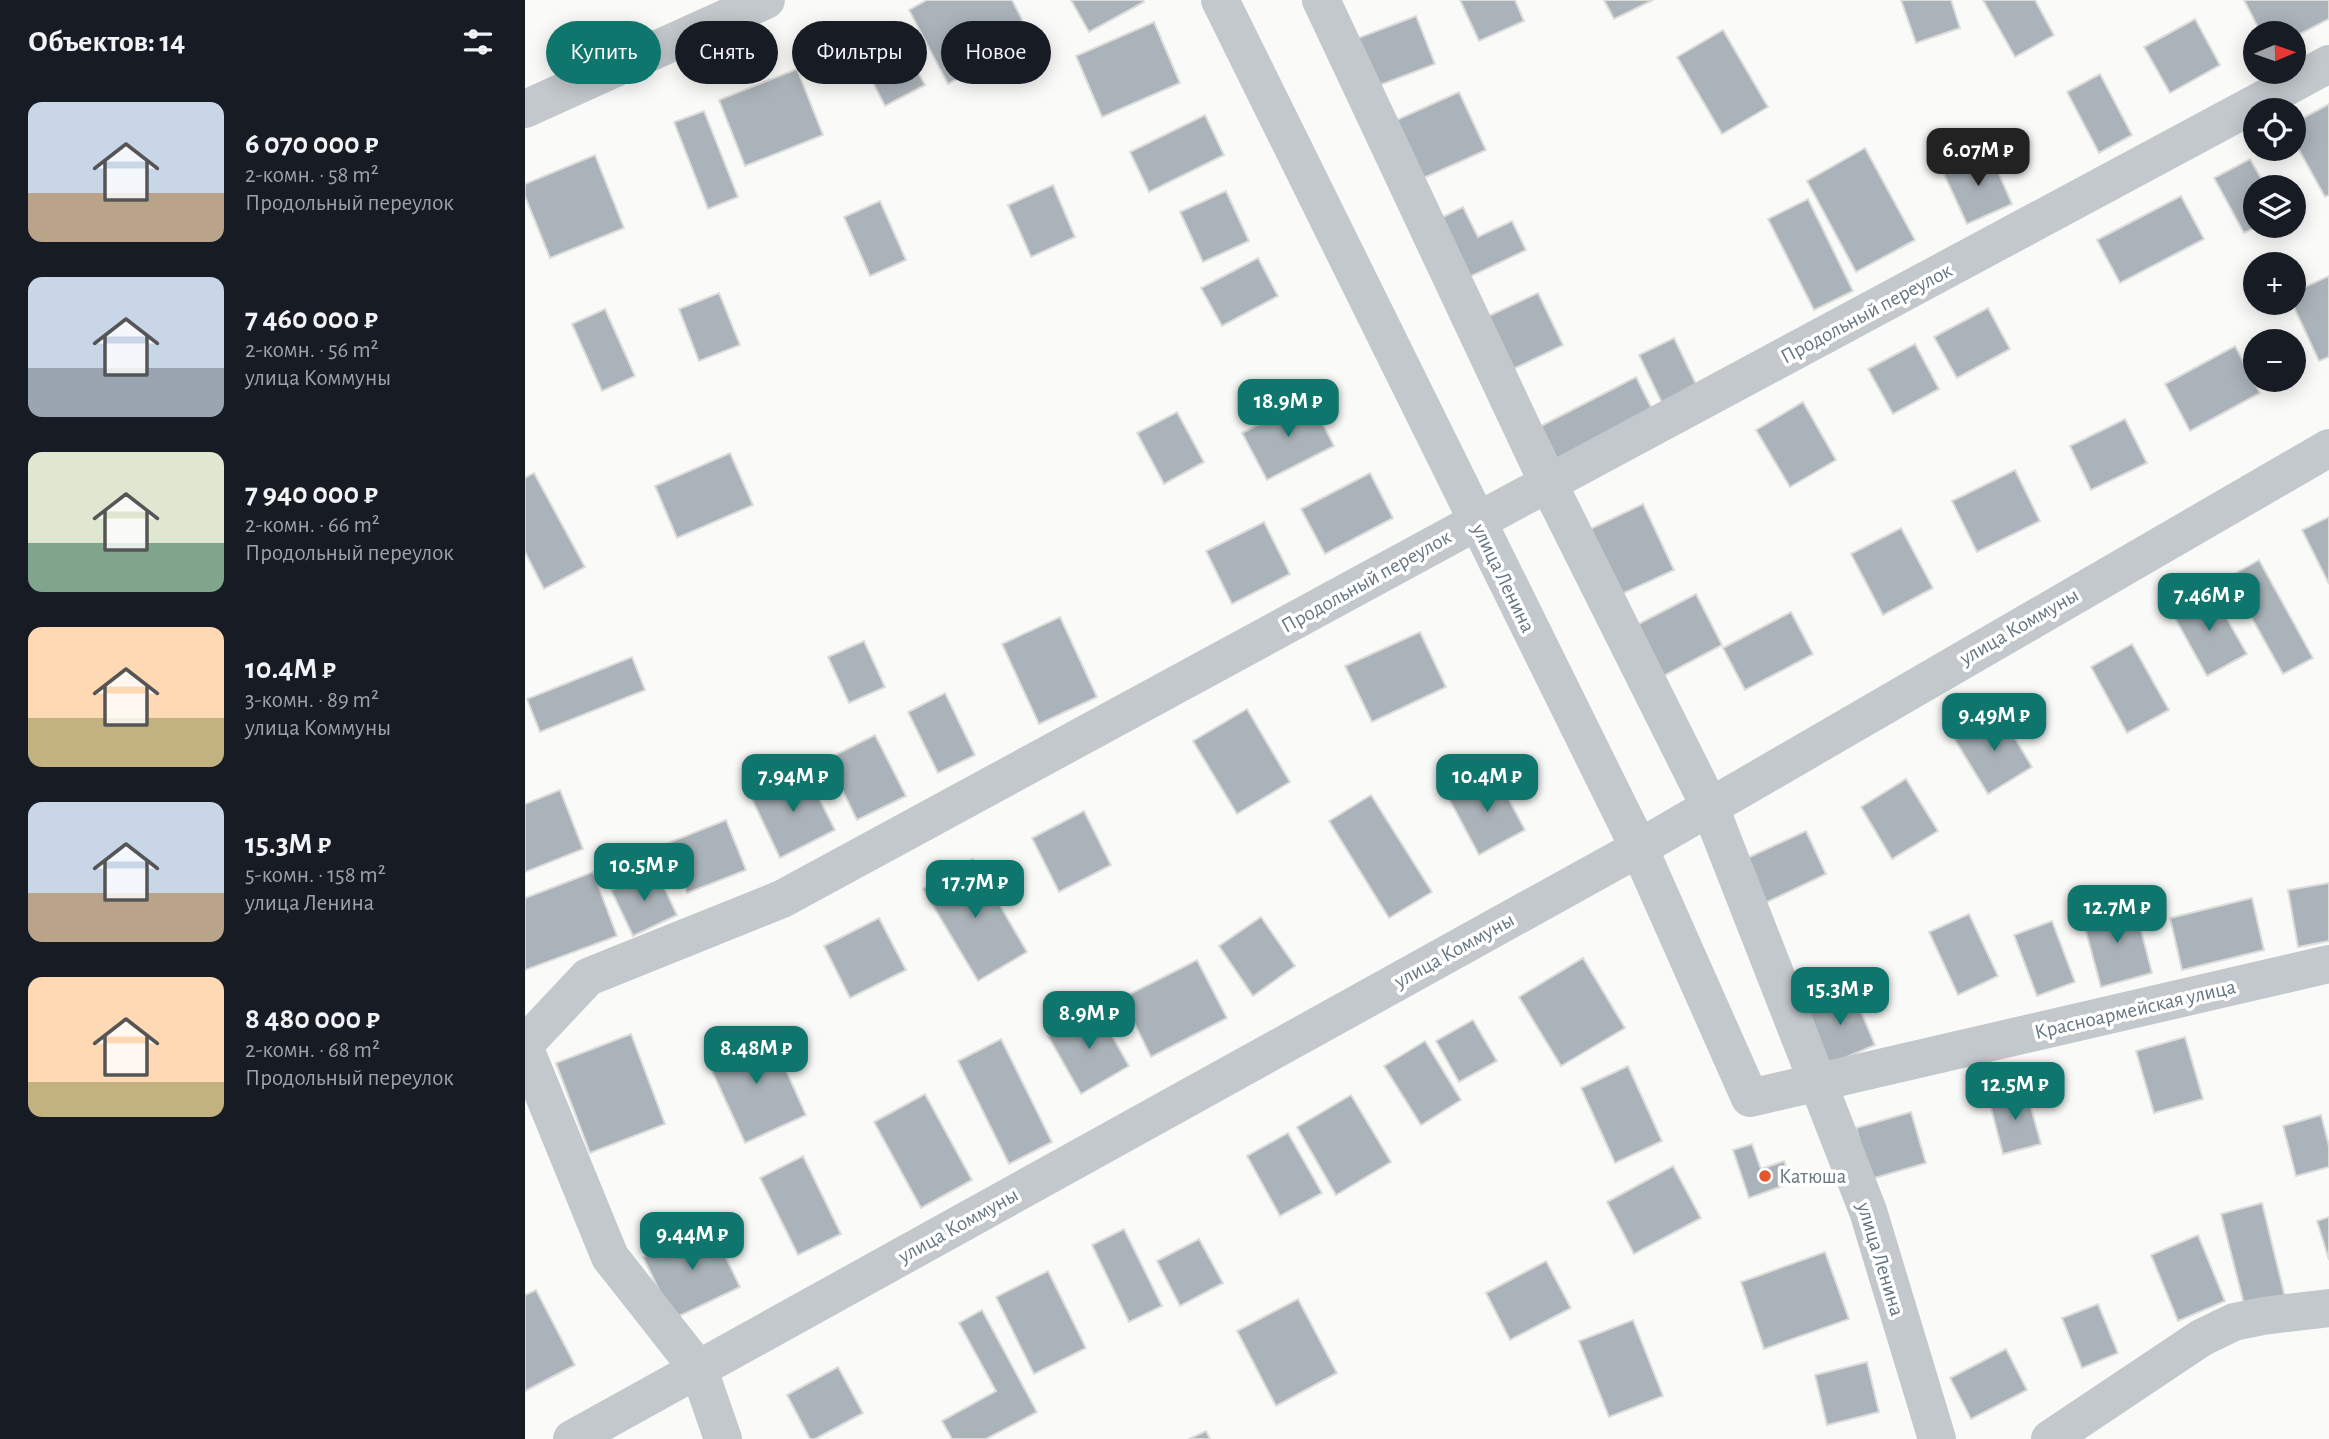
<!DOCTYPE html>
<html lang="ru">
<meta charset="utf-8">
<style>
body{margin:0;font-family:"Alegreya Sans",sans-serif;background:#20242c;color:#f1f3f6;height:100vh;display:flex;flex-direction:column;font-size:26px;white-space:nowrap}
*{box-sizing:border-box;margin:0}
p{font-size:23px;color:#9ea1a6}
.icon{flex:none;width:38px;height:38px;fill:none;stroke:currentColor;stroke-width:2;stroke-linecap:round;stroke-linejoin:round}
.map{position:relative;flex:1;overflow:hidden}
.sheet{display:flex;flex-direction:column;background:#171b24;width:525px}
.sheet>*{flex:none}
.guide{position:absolute;left:21px;top:21px;width:665px;height:63px;display:flex;gap:14px}
.needle{width:46px;rotate:88deg}
.buttons{position:absolute;left:1718px;top:21px;display:grid;gap:14px}
.buttons a{display:grid;place-items:center;width:63px;height:63px;border-radius:50%;background:#171b24;box-shadow:0 4px 18px #0003;font-size:35px}
.price{position:absolute;translate:-50% -60px;padding:0 16px;border-radius:14px;background:#0f766e;color:#fff;font-size:23px;line-height:46px;filter:drop-shadow(0 2px 4px #0008)}
.price::after{content:'';position:absolute;left:50%;top:42px;width:21px;height:16px;margin-left:-10px;background:inherit;clip-path:polygon(0 0,100% 0,50% 100%)}
.price.on{background:#222;color:#fff}
ul{padding:0;list-style:none}
li{display:flex;align-items:center;gap:21px;height:175px;padding:0 28px}
li span{display:grid;place-items:center;flex:none;width:196px;height:140px;border-radius:14px;color:#555}
li>.icon{margin-inline-start:auto}
span .icon{width:84px;height:84px;fill:#fffc;stroke-width:1}
li b{font-size:30px}
h2{display:flex;justify-content:space-between;align-items:center;height:84px;padding:0 28px;font-size:30px}
.chip{padding:0 24px;border-radius:32px;background:#171b24;box-shadow:0 4px 18px #0003;font-size:24px;line-height:63px}
.chip.on{background:#0f766e;color:#fff}
main{display:flex;flex:1;min-height:0}
.map>svg:first-child{display:block}
</style>
<main>
<section class="sheet">
<h2>Объектов: 14<svg class="icon" aria-label="filters" viewBox="0 0 24 24"><path d="M4 7h16M4 17h16"/><circle cx="9" cy="7" r="2"/><circle cx="15" cy="17" r="2"/></svg></h2>
<ul>
<li><span style="background:linear-gradient(#c9d6e8 65%,#b9a48a 0)"><svg class="icon" aria-label="home" viewBox="0 0 24 24"><path d="M3 11l9-7 9 7M6 9v11h12V9"/></svg></span><div><b>6 070 000 ₽</b><p>2-комн. · 58 m²</p><p>Продольный переулок</p></div></li>
<li><span style="background:linear-gradient(#c9d6e8 65%,#9aa5b1 0)"><svg class="icon" aria-label="home" viewBox="0 0 24 24"><path d="M3 11l9-7 9 7M6 9v11h12V9"/></svg></span><div><b>7 460 000 ₽</b><p>2-комн. · 56 m²</p><p>улица Коммуны</p></div></li>
<li><span style="background:linear-gradient(#dfe7d0 65%,#7fa58c 0)"><svg class="icon" aria-label="home" viewBox="0 0 24 24"><path d="M3 11l9-7 9 7M6 9v11h12V9"/></svg></span><div><b>7 940 000 ₽</b><p>2-комн. · 66 m²</p><p>Продольный переулок</p></div></li>
<li><span style="background:linear-gradient(#ffd9b3 65%,#c2b280 0)"><svg class="icon" aria-label="home" viewBox="0 0 24 24"><path d="M3 11l9-7 9 7M6 9v11h12V9"/></svg></span><div><b>10.4M ₽</b><p>3-комн. · 89 m²</p><p>улица Коммуны</p></div></li>
<li><span style="background:linear-gradient(#c9d6e8 65%,#b9a48a 0)"><svg class="icon" aria-label="home" viewBox="0 0 24 24"><path d="M3 11l9-7 9 7M6 9v11h12V9"/></svg></span><div><b>15.3M ₽</b><p>5-комн. · 158 m²</p><p>улица Ленина</p></div></li>
<li><span style="background:linear-gradient(#ffd9b3 75%,#c2b280 0)"><svg class="icon" aria-label="home" viewBox="0 0 24 24"><path d="M3 11l9-7 9 7M6 9v11h12V9"/></svg></span><div><b>8 480 000 ₽</b><p>2-комн. · 68 m²</p><p>Продольный переулок</p></div></li>
</ul>
</section>
<div class="map">
<svg width="1804" height="1439" viewBox="0 0 1804 1439">
<rect width="100%" height="100%" fill="#fafaf8"/>
<g fill="#aab3b9" stroke="#dcdcda" stroke-width="2">
<path d="M402,0H487L507,39L423,84L384,10Z"/>
<path d="M546,0H618L619,2L564,32Z"/>
<path d="M935,0H990L999,21L954,41Z"/>
<path d="M1079,0H1128L1089,19Z"/>
<path d="M1376,0H1426L1435,28L1391,43Z"/>
<path d="M1458,0H1510L1529,35L1490,57Z"/>
<path d="M1719,0H1804V19L1769,37V33H1736Z"/>
<path d="M891,16L910,64L847,88L828,40Z"/>
<path d="M1670,19L1695,65L1645,93L1619,47Z"/>
<path d="M366,22L400,85L360,106L327,42Z"/>
<path d="M629,22L655,83L577,117L551,56Z"/>
<path d="M1198,30L1243,107L1197,134L1152,57Z"/>
<path d="M272,69L298,135L220,166L194,100Z"/>
<path d="M1575,74L1607,135L1574,153L1542,92Z"/>
<path d="M934,92L961,150L894,180L867,122Z"/>
<path d="M1804,104V195L1800,197L1769,141V123Z"/>
<path d="M179,111L213,197L183,209L149,122Z"/>
<path d="M680,115L699,155L624,192L605,152Z"/>
<path d="M1340,148L1390,240L1331,272L1282,181Z"/>
<path d="M1464,151L1487,204L1442,224L1418,172Z"/>
<path d="M70,155L99,228L25,258L0,196V184Z"/>
<path d="M1725,159L1741,187H1731V226H1733L1719,233L1689,178Z"/>
<path d="M528,185L550,237L506,257L483,205Z"/>
<path d="M701,191L724,241L678,262L655,212Z"/>
<path d="M1656,196L1679,239L1595,283L1572,240Z"/>
<path d="M1283,199L1328,291L1289,310L1243,219Z"/>
<path d="M355,201L381,260L345,276L319,217Z"/>
<path d="M938,207L953,237L987,221L1001,250L938,280L910,221Z"/>
<path d="M733,258L753,296L697,326L676,288Z"/>
<path d="M1804,276V357L1794,361L1767,303H1769V292Z"/>
<path d="M194,293L215,345L174,361L154,309Z"/>
<path d="M1013,293L1038,345L982,372L957,319Z"/>
<path d="M1463,308L1485,349L1432,378L1409,337Z"/>
<path d="M80,309L110,376L77,391L47,324Z"/>
<path d="M1149,338L1172,386L1137,403L1114,355Z"/>
<path d="M1390,344L1414,389L1368,414L1343,369Z"/>
<path d="M1710,346L1735,393L1665,431L1640,384Z"/>
<path d="M1111,377L1129,413L1034,463L1016,426Z"/>
<path d="M785,398L809,446L742,480L717,433Z"/>
<path d="M1278,402L1311,460L1265,487L1231,430Z"/>
<path d="M652,412L679,462L639,484L612,433Z"/>
<path d="M1600,419L1622,463L1566,490L1545,446Z"/>
<path d="M205,453L228,505L152,538L130,486Z"/>
<path d="M1490,470L1515,521L1452,552L1427,501Z"/>
<path d="M9,473L60,567L19,589L0,552V478Z"/>
<path d="M845,473L868,518L800,554L776,509Z"/>
<path d="M1118,504L1149,570L1088,598L1057,533Z"/>
<path d="M1804,517V584L1777,530Z"/>
<path d="M739,522L765,574L707,604L681,551Z"/>
<path d="M1376,528L1408,588L1358,615L1326,554Z"/>
<path d="M1734,560L1788,658L1758,674L1704,577Z"/>
<path d="M1685,589L1722,654L1682,676L1646,611Z"/>
<path d="M1171,594L1197,645L1131,680L1104,629Z"/>
<path d="M1266,612L1288,654L1220,690L1198,648Z"/>
<path d="M535,617L572,697L514,724L477,644Z"/>
<path d="M895,632L921,687L847,722L820,666Z"/>
<path d="M339,641L360,687L324,703L303,657Z"/>
<path d="M1607,644L1644,710L1602,733L1566,667Z"/>
<path d="M107,657L120,690L15,732L2,699Z"/>
<path d="M420,693L450,755L413,773L383,712Z"/>
<path d="M722,709L765,782L712,814L668,741Z"/>
<path d="M1475,713L1507,767L1463,794L1430,740Z"/>
<path d="M350,735L381,796L332,820L302,759Z"/>
<path d="M280,770L310,830L255,858L226,797Z"/>
<path d="M970,773L1000,830L954,855L923,797Z"/>
<path d="M1381,779L1413,831L1367,859L1336,807Z"/>
<path d="M35,790L58,849L0,872V804Z"/>
<path d="M846,795L907,892L864,918L804,821Z"/>
<path d="M559,811L586,865L534,892L507,838Z"/>
<path d="M201,820L221,870L162,893L143,843Z"/>
<path d="M1281,831L1301,874L1240,903L1220,859Z"/>
<path d="M448,859L502,952L453,981L398,889Z"/>
<path d="M131,870L152,915L108,936L86,890Z"/>
<path d="M68,872L92,936L0,970V898Z"/>
<path d="M1804,883V941L1773,947L1763,890Z"/>
<path d="M1727,898L1739,950L1657,970L1645,918Z"/>
<path d="M1609,903L1627,973L1576,987L1557,917Z"/>
<path d="M1444,914L1473,976L1433,995L1404,932Z"/>
<path d="M736,917L770,966L728,996L694,946Z"/>
<path d="M354,918L381,970L325,998L299,946Z"/>
<path d="M1527,921L1550,982L1512,996L1489,935Z"/>
<path d="M1058,958L1100,1028L1036,1066L994,997Z"/>
<path d="M672,960L702,1018L626,1057L597,998Z"/>
<path d="M1327,990L1350,1045L1303,1065L1279,1010Z"/>
<path d="M572,1009L604,1066L556,1094L523,1036Z"/>
<path d="M948,1020L972,1061L934,1082L911,1041Z"/>
<path d="M243,1030L281,1115L220,1143L181,1058Z"/>
<path d="M106,1034L140,1124L65,1153L31,1063Z"/>
<path d="M1660,1037L1678,1099L1629,1113L1611,1051Z"/>
<path d="M476,1039L527,1142L484,1164L433,1061Z"/>
<path d="M900,1041L936,1100L896,1125L859,1066Z"/>
<path d="M1103,1066L1137,1141L1090,1163L1056,1088Z"/>
<path d="M1501,1090L1516,1144L1478,1154L1464,1100Z"/>
<path d="M400,1094L447,1180L396,1208L349,1122Z"/>
<path d="M826,1095L866,1162L811,1195L772,1127Z"/>
<path d="M1386,1112L1401,1163L1346,1179L1331,1128Z"/>
<path d="M1796,1115L1804,1146V1167L1771,1176L1758,1126Z"/>
<path d="M763,1133L797,1193L755,1216L722,1156Z"/>
<path d="M1227,1144L1236,1169L1259,1161L1266,1183L1224,1198L1208,1150Z"/>
<path d="M278,1156L316,1234L273,1255L235,1178Z"/>
<path d="M1148,1166L1176,1218L1109,1254L1082,1202Z"/>
<path d="M1737,1203L1760,1297L1720,1308L1696,1214Z"/>
<path d="M1804,1217V1260L1792,1221Z"/>
<path d="M185,1224L215,1287L148,1319L118,1257Z"/>
<path d="M599,1229L637,1306L604,1322L567,1245Z"/>
<path d="M1673,1235L1700,1301L1653,1321L1626,1255Z"/>
<path d="M674,1239L698,1283L655,1306L632,1261Z"/>
<path d="M1300,1252L1324,1319L1239,1349L1216,1282Z"/>
<path d="M1021,1261L1046,1308L985,1340L961,1293Z"/>
<path d="M523,1271L561,1348L509,1374L471,1297Z"/>
<path d="M11,1290L50,1365L0,1391V1295Z"/>
<path d="M773,1299L812,1373L751,1406L712,1331Z"/>
<path d="M1573,1304L1593,1353L1557,1368L1537,1318Z"/>
<path d="M457,1310L512,1412L461,1439H427L417,1421L471,1391L434,1323Z"/>
<path d="M1108,1320L1138,1396L1084,1417L1054,1341Z"/>
<path d="M1481,1349L1502,1390L1446,1419L1425,1378Z"/>
<path d="M1342,1362L1354,1412L1302,1425L1290,1375Z"/>
<path d="M313,1367L338,1413L290,1439H285L262,1395Z"/>
<path d="M681,1431L685,1439H664Z"/>
</g>
<g fill="none" stroke-linecap="round" stroke-linejoin="round">
<g stroke="#c3c8cc" stroke-width="38">
<path d="M695,0L1114,848L1225,1098L1804,964"/>
<path d="M796,0L1023,483L1184,805L1343,1211L1412,1439"/>
<path d="M0,109L241,0"/>
<path d="M0,1044L63,977L257,899L951,522L1804,64"/>
<path d="M0,1049L85,1257L174,1370L198,1439"/>
<path d="M47,1439L1114,848L1804,448"/>
<path d="M1525,1439L1676,1338L1709,1322L1738,1316L1804,1308"/>
</g>
</g>
<circle fill="#e4572e" stroke="#fff" stroke-width="2.5" cx="1240" cy="1176" r="7"/>
<g text-anchor="middle" stroke-width="7" stroke-linejoin="round" paint-order="stroke">
<g font-size="21" fill="#657683" stroke="#fff">
<text transform="translate(1341 313) rotate(-28)" y="7">Продольный переулок</text>
<text transform="translate(979 578) rotate(64)" y="7">улица Ленина</text>
<text transform="translate(841 581) rotate(-29)" y="7">Продольный переулок</text>
<text transform="translate(1494 626) rotate(-30)" y="7">улица Коммуны</text>
<text transform="translate(929 950) rotate(-29)" y="7">улица Коммуны</text>
<text transform="translate(1610 1009) rotate(-13)" y="7">Красноармейская улица</text>
<text transform="translate(433 1225) rotate(-29)" y="7">улица Коммуны</text>
<text transform="translate(1356 1259) rotate(73)" y="7">улица Ленина</text>
</g>
<g font-size="21" fill="#657683" stroke="#fff" text-anchor="start">
<text x="1254" y="1183">Катюша</text>
</g>
</g>
</svg>
<div class="buttons">
<a><svg class="needle" viewBox="-14 -14 28 28"><path d="M0-13l5 13h-10z" fill="#e53935"/><path d="M0 13l5-13h-10z" fill="#9ea1a6"/></svg></a>
<a><svg class="icon" aria-label="locate" viewBox="0 0 24 24"><circle cx="12" cy="12" r="6"/><path d="M12 2v4M12 18v4M2 12h4M18 12h4"/></svg></a>
<a><svg class="icon" aria-label="layers" viewBox="0 0 24 24"><path d="M12 4l9 5-9 5-9-5zM3 14l9 5 9-5"/></svg></a>
<a>+</a>
<a>−</a>
</div>
<b class="price on" style="left:1453px;top:188px">6.07M ₽</b>
<b class="price" style="left:763px;top:439px">18.9M ₽</b>
<b class="price" style="left:1684px;top:633px">7.46M ₽</b>
<b class="price" style="left:1469px;top:753px">9.49M ₽</b>
<b class="price" style="left:268px;top:814px">7.94M ₽</b>
<b class="price" style="left:962px;top:814px">10.4M ₽</b>
<b class="price" style="left:119px;top:903px">10.5M ₽</b>
<b class="price" style="left:450px;top:920px">17.7M ₽</b>
<b class="price" style="left:1592px;top:945px">12.7M ₽</b>
<b class="price" style="left:1315px;top:1027px">15.3M ₽</b>
<b class="price" style="left:564px;top:1051px">8.9M ₽</b>
<b class="price" style="left:231px;top:1086px">8.48M ₽</b>
<b class="price" style="left:1490px;top:1122px">12.5M ₽</b>
<b class="price" style="left:167px;top:1272px">9.44M ₽</b>
<div class="guide">
<a class="chip on">Купить</a>
<a class="chip">Снять</a>
<a class="chip">Фильтры</a>
<a class="chip">Новое</a>
</div>
</div>
</main>
